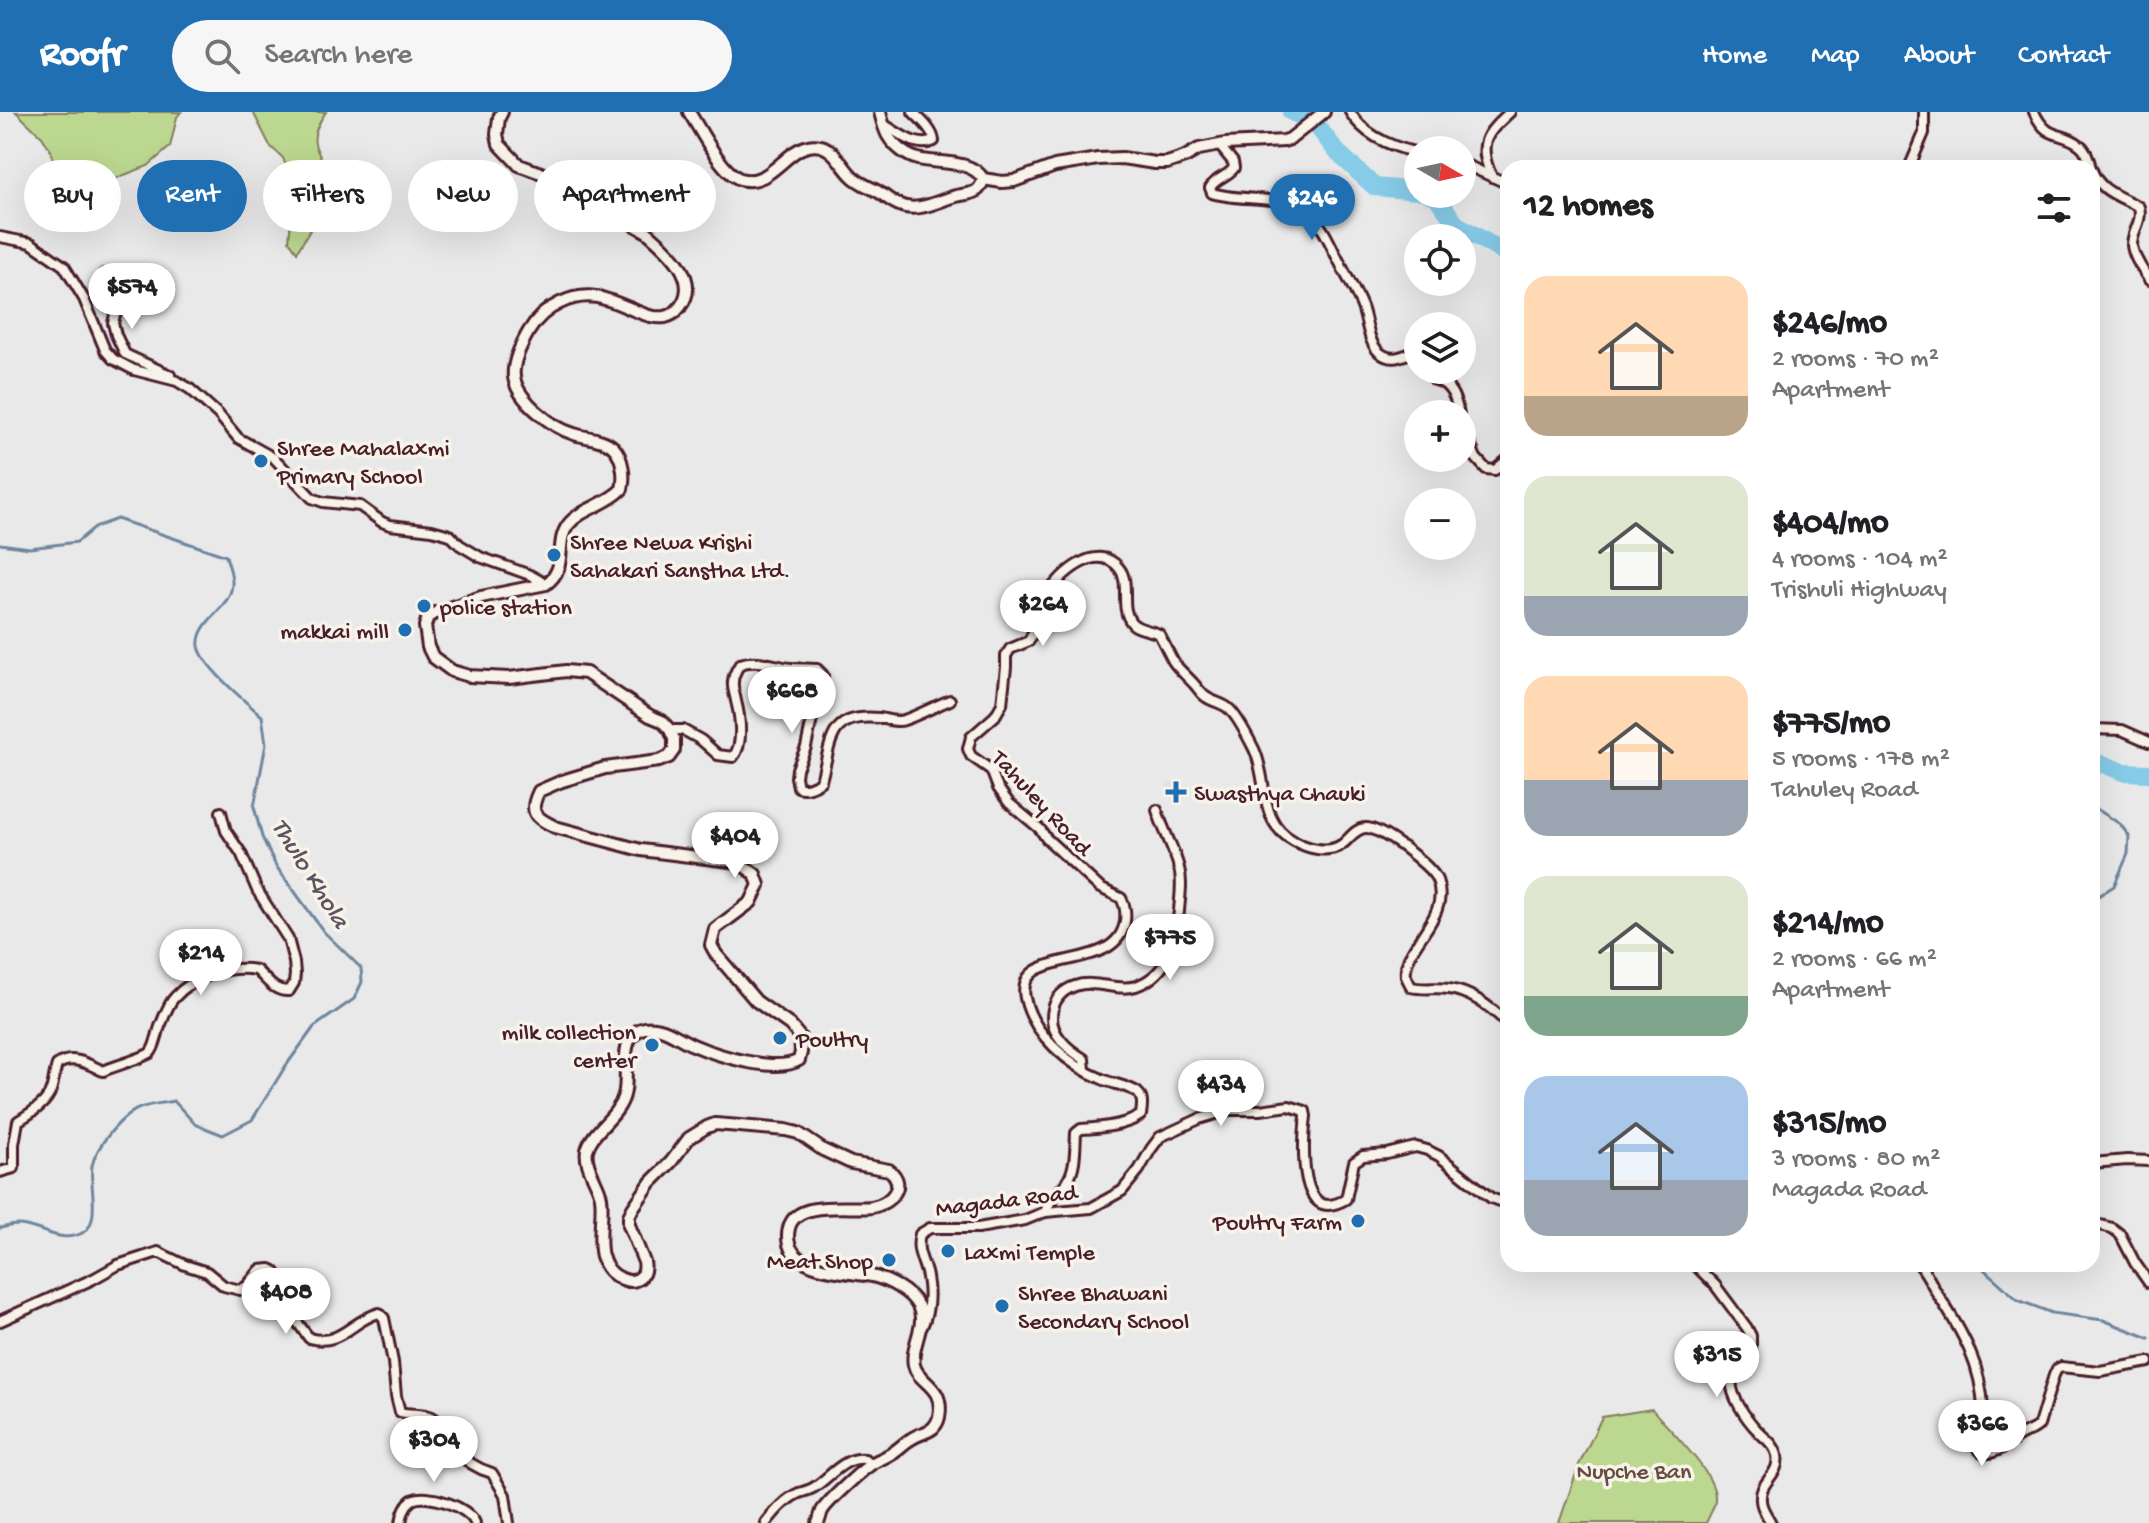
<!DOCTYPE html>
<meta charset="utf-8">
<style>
body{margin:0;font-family:"Gochi Hand",sans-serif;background:#f6f6f6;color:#202124;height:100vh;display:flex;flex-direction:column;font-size:30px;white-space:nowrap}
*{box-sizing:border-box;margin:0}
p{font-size:26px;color:#757577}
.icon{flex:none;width:44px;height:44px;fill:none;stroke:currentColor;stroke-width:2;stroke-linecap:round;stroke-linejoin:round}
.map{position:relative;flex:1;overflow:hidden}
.side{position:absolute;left:1500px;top:48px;width:600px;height:1112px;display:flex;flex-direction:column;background:#fff;border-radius:24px;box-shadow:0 8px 32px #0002}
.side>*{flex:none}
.hud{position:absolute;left:24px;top:48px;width:760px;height:72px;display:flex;gap:16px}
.needle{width:52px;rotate:99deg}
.buttons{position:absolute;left:1404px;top:24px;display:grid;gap:16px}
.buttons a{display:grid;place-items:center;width:72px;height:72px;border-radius:50%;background:#fff;box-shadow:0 8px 32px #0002;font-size:40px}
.price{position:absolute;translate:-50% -68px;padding:0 18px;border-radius:28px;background:#fff;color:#222;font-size:26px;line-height:52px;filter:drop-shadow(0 2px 4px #0008)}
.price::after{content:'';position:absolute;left:50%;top:48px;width:24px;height:18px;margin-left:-12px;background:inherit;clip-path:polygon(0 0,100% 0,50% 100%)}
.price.active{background:#1f6fb2;color:#fff}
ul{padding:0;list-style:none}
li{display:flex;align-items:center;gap:24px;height:200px;padding:0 24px}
li span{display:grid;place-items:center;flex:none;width:224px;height:160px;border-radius:24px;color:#555}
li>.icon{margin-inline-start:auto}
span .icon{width:96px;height:96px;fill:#fffc;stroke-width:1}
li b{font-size:34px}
h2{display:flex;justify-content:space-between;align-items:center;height:96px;padding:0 24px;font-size:34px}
.pill{padding:0 28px;border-radius:36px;background:#fff;box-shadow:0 8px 32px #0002;font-size:28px;line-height:72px}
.pill.active{background:#1f6fb2;color:#fff}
header{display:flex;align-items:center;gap:48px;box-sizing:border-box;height:112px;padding:0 40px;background:#1f6fb2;color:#fff}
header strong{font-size:38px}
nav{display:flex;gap:44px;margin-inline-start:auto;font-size:28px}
.search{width:560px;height:72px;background:#f6f6f6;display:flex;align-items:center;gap:20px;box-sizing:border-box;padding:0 28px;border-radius:44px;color:#757577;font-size:30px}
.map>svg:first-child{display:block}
</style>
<header>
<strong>Roofr</strong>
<div class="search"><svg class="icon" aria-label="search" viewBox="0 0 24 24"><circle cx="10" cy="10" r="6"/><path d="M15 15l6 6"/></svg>Search here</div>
<nav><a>Home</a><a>Map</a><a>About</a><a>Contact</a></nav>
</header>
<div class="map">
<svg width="2149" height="1411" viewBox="0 0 2149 1411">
<rect width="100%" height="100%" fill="#eae9ea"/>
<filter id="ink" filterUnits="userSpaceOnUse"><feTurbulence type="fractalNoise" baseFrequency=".0125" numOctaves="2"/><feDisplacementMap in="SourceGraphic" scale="16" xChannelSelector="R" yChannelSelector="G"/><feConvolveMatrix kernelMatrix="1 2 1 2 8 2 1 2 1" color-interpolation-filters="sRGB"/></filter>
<g filter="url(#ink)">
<path fill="#daddec" d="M1178,668L1186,685L1173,691L1166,674Z"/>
<g fill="#bcd78f" stroke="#837b5d" stroke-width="2">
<path d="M16,0H181L177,5L170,35L148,54L119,65L89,88L81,89L60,79L51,39L42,25Z"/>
<path d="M253,0H326C299,39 328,38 327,71C326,96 309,119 297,140L289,129L292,95L286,54L283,46L270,34Z"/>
<path d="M1652,1297C1668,1317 1718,1362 1715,1388C1715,1395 1709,1404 1706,1411H1559L1579,1353L1602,1305Z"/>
</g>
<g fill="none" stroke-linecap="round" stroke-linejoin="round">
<g stroke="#6e869c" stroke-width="3">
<path d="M0,432L30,436L77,430L95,415L117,407L226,444C228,452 232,461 232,469C234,496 196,508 199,534C202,554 247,591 262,604L266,632L254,695L262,725L276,754L324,820L361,856L362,870L354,887L314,915L285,955L252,1008L223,1023L195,1012L174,989C164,991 153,992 143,995C123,1001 96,1034 92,1054C89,1071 101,1109 84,1120C61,1134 39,1113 18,1113C12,1113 5,1115 0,1116"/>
<path d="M2092,694L2120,712L2129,724L2128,742L2114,774L2092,788"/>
<path d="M1978,1152L2018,1188L2052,1201L2103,1208L2149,1226"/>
</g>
<g stroke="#86cbe7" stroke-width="18">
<path d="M1291,0L1313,9L1338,41L1375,75L1418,79"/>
<path d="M1429,82L1436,84L1456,112L1508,143"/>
<path d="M2092,654L2103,652L2123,660L2149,661"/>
</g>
<defs>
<g id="minor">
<path d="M1350,0C1364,24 1392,35 1418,41"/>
<path d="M2034,0C2048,30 2061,18 2080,33C2087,38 2089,48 2091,56"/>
<path d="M883,12C899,21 916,37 934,29C933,18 921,8 913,0"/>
<path d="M1219,33L1233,50L1234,56C1227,65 1215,66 1210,76L1212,81C1240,90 1284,82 1307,100C1324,113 1330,133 1340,151C1347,166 1356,179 1362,195C1367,208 1368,230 1379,240C1390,250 1401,245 1413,240L1418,241"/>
<path d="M1462,51L1508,72"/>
<path d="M1909,56L1924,21V0"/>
<path d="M2092,58C2100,80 2120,84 2139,95C2143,109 2132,119 2132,133C2133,145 2143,158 2149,168"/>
<path d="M1492,65C1477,32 1485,23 1510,0"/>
<path d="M0,125L31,131L64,154L84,187L105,238L113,247L134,258L177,269L190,277L218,302L238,326L274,346L312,386L323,390L360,394L382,410L390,413L432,418L450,423L460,433L480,445L530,463L546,472"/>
<path d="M104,162L115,185L117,195L113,211L116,223L125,242L170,263"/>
<path d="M1428,258L1435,268C1451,271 1456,288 1459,302"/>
<path d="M1462,311L1476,346L1486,357L1495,358L1508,347"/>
<path d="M2092,617L2122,618L2149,630"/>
<path d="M670,618H683L701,628L718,643L733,645C744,633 740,604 736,589C735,582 732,577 733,570C733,563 736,558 740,552C758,546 773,554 791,556C800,557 809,556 817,557L823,563V566L816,589L806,635L797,657L796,665L798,675C805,678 815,674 821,669C832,629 828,601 879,606C887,607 897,611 904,608C919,603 935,594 950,588"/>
<path d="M1085,958L1084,947C1076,942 1067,936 1061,928C1045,909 1051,882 1075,874C1095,867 1117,880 1136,874C1170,862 1175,830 1179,799C1180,784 1183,770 1179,756C1174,736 1163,718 1157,698"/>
<path d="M2092,1051L2127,1048L2149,1049"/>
<path d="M0,1060L14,1056V1032L18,1009C29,1002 47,992 51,978C54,970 54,961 57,953C72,942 88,952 103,959C112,955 145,945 150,941C156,935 157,921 161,912C165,903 168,892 175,885C194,864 229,853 256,858C267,867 273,880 289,879L294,871L295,862L294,850L288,827L257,778L241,741L226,719L221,700"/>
<path d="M1045,1100C1052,1083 1060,1081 1068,1068C1076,1054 1075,1037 1076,1021L1081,1017C1099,1016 1126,1014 1141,1003C1142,995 1144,986 1137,980C1128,974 1113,972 1102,967C1070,954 1033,923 1025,886C1014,832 1118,864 1125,809C1126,801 1125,793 1121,786L1100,776L1046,726L1040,717L1009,691L998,676L991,658L971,644L968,637L971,625L995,604L1002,592L1006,555V544L1010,537L1029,529C1037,514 1039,497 1048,482C1060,462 1097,429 1119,456C1131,470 1119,495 1131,510C1137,518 1151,518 1159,522C1164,531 1168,540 1173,549C1178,557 1187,564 1194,572C1198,576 1201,582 1206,585C1213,590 1222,591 1228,596C1237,603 1249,627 1254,637C1269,668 1257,710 1294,729C1307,736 1327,742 1341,733C1349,728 1354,717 1365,716C1379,714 1432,754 1437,768C1452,806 1402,833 1406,864C1407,868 1410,871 1411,875C1424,878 1436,875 1449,877C1471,880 1493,897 1508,912"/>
<path d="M2092,1111L2112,1116L2120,1122L2135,1151L2149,1171"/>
<path d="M1694,1152L1715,1173L1747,1216L1751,1224V1247C1745,1254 1737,1256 1733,1264C1726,1279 1747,1308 1758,1319C1765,1327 1774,1331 1777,1343C1781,1363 1759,1369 1761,1388C1761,1397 1768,1404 1771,1411"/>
<path d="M1919,1152C1927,1161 1932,1173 1938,1183C1962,1219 1982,1254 1983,1298C1983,1302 1983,1306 1982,1310C1981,1317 1973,1326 1976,1333C1984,1353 2010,1331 2018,1325C2025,1320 2033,1319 2039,1313L2054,1263L2057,1257L2061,1255L2100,1259L2149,1250"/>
<path d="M0,1209L93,1167L118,1153L158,1140L185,1153L207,1160L224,1174L240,1178L247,1174L260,1158L270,1157L274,1159L288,1181L295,1207L309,1226C341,1235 352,1208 379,1201L384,1206L393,1250L396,1284L400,1300C411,1303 422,1300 432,1305C444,1312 446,1327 454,1337C464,1348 478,1357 492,1361L505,1383L509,1411"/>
<path d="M922,1215C929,1200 930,1182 927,1165C924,1149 915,1139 920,1122L930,1116H978L1025,1108L1045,1100L1091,1096L1122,1079L1139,1058L1151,1037L1160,1025L1199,1007L1229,998H1260L1289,994L1305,999L1306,1004C1303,1030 1297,1116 1346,1087L1354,1050L1363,1044L1387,1042L1407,1037L1416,1035L1427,1038L1439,1044L1491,1086L1499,1089H1508"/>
<path d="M401,1411C402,1403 405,1393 412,1388C427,1380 469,1395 475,1411"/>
<path d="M766,1411C775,1399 785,1387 799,1381C805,1379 811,1378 816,1374C832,1363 844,1345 865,1347L870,1353"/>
</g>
<g id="tertiary">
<path d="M502,0L499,6L497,22L499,32L519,53L541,61L647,120C667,137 702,167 680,195C676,200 671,204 665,205C657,206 648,204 641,201C611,189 592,176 560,191C547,197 536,207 529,219C522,231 512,251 514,265C517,288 553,316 574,322C586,326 604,326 614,336C623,346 625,364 622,377C607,393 580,397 568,413C554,432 569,455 546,472L481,485L437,500L428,505L425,514L428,535L433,545L452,559L469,564L509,566L566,559L586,561L650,604L662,609L670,618L674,627V638L669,645L659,649L605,656L562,669L539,679C528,701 535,705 555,715L641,738L738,750L755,762L759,773L751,790L715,817L711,833L716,842L756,889L790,913L800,925L801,940L799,948C776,962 716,943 693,933C681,928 672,920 660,917C650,914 639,915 632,924C621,937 629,967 624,983C618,1006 592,1018 587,1038C584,1054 598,1070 601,1085C605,1111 588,1153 622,1167C636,1173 647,1164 644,1150L629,1113V1104L633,1096L651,1070L671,1050L689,1026L707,1015L715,1012L728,1013L786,1018L798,1021L823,1038L851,1051L889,1058C908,1073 891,1091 872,1095C851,1098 796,1087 789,1116C779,1160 846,1159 872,1164C888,1168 910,1179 918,1194C928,1213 910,1234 914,1253C918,1272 945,1273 939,1305C938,1310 936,1313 933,1316C927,1321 918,1322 911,1327C904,1331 899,1337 892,1341C885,1346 877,1348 870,1353C861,1359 827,1390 822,1399C821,1401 819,1410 818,1411"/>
<path d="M689,0C700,17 721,60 740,67C774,77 789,26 821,34C835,38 842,54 851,63C858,71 868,74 877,79C884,83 890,89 897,92C917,102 937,89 956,84C969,81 980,83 983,67C972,47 937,52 918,47C906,44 894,34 888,24C884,17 882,8 880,0"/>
<path d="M983,67L1002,70L1014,69L1055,54L1098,47L1122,46L1155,51H1167L1185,45L1199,37L1225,32L1284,29L1290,27L1324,0"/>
</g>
</defs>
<use href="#minor" stroke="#4a1f2b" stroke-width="14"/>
<use href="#tertiary" stroke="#4a1f2b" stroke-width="16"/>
<use href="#minor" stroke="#f7f3e8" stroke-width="8"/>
<use href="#tertiary" stroke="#f7f3e8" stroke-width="10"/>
</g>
</g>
<g fill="#1f6fb2" stroke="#f7f3e8" stroke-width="3">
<circle cx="261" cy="349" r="8"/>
<circle cx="554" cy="443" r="8"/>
<circle cx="424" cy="494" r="8"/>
<circle cx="405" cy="518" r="8"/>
<path d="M1172 668h8v8h8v8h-8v8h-8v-8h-8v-8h8z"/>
<circle cx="780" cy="926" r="8"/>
<circle cx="652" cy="933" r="8"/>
<circle cx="1358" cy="1109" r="8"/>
<circle cx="948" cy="1139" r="8"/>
<circle cx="889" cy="1148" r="8"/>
<circle cx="1002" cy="1194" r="8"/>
</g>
<g text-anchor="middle" stroke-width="7" stroke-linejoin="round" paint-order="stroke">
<g font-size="24" fill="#4a1f2b" stroke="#f7f3e8" text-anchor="start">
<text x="277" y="343">Shree Mahalaxmi<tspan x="277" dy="28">Primary School</tspan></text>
<text x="570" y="437">Shree Newa Krishi<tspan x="570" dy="28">Sahakari Sanstha Ltd.</tspan></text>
<text x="440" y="502">police station</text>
<text x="389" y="526" text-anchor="end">makkai mill</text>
<text x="1194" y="688">Swasthya Chauki</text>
<text x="636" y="927" text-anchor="end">milk collection<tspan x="636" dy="28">center</tspan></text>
<text x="796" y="934">Poultry</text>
<text x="1342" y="1117" text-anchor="end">Poultry Farm</text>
<text x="964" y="1147">Laxmi Temple</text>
<text x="873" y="1156" text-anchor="end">Meat Shop</text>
<text x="1018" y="1188">Shree Bhawani<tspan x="1018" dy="28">Secondary School</tspan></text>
</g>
<g font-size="24" fill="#4a1f2b" stroke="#f7f3e8">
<text transform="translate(1043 690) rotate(47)" y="8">Tahuley Road</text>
<text transform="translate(1006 1087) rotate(-7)" y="8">Magada Road</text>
</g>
<g font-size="24" fill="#664d44" stroke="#f7f3e8">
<text x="1634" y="1366">Nupche Ban</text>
</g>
<g font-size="26" font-style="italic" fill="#5c5363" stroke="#f7f3e8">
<text transform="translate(312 760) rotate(58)" y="9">Thulo Khola</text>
</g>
</g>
</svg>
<div class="buttons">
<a><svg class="needle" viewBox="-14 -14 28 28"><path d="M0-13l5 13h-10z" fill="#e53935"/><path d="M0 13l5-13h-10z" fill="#757577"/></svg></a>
<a><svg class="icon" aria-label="locate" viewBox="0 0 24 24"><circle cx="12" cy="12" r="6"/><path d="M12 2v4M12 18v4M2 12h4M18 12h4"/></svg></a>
<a><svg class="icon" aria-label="layers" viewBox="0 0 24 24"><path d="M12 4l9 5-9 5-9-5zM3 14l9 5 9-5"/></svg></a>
<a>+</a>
<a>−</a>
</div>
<b class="price active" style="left:1312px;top:130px">$246</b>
<b class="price" style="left:132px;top:219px">$574</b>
<b class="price" style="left:1043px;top:536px">$264</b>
<b class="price" style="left:792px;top:623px">$668</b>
<b class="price" style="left:735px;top:768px">$404</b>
<b class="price" style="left:1170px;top:870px">$775</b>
<b class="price" style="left:201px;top:885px">$214</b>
<b class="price" style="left:1221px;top:1016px">$434</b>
<b class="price" style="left:286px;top:1224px">$408</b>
<b class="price" style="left:1717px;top:1287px">$315</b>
<b class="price" style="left:1982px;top:1356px">$366</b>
<b class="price" style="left:434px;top:1372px">$304</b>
<div class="hud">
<a class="pill">Buy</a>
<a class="pill active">Rent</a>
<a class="pill">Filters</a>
<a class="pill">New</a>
<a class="pill">Apartment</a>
</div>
<section class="side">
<h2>12 homes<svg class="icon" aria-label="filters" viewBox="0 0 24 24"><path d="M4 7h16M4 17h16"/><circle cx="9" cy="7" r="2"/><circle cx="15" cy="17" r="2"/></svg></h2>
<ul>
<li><span style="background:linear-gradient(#ffd9b3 75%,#b9a48a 0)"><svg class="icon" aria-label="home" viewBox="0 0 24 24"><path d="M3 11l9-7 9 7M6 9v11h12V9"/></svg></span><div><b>$246/mo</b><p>2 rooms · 70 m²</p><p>Apartment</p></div></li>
<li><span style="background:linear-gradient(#dfe7d0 75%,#9aa5b1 0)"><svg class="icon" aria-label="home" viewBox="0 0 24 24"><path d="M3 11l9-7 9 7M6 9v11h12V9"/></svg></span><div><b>$404/mo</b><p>4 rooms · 104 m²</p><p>Trishuli Highway</p></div></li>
<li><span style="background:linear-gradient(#ffd9b3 65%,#9aa5b1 0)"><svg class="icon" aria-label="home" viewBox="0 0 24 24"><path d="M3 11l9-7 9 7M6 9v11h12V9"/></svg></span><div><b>$775/mo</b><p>5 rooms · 178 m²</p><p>Tahuley Road</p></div></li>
<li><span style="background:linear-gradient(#dfe7d0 75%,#7fa58c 0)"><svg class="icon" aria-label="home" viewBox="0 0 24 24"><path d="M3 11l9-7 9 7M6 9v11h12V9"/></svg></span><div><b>$214/mo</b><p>2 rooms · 66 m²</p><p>Apartment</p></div></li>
<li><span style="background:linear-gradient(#a9c7e8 65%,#9aa5b1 0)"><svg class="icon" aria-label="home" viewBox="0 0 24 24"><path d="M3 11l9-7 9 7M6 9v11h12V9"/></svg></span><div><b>$315/mo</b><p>3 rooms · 80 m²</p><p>Magada Road</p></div></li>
</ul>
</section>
</div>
